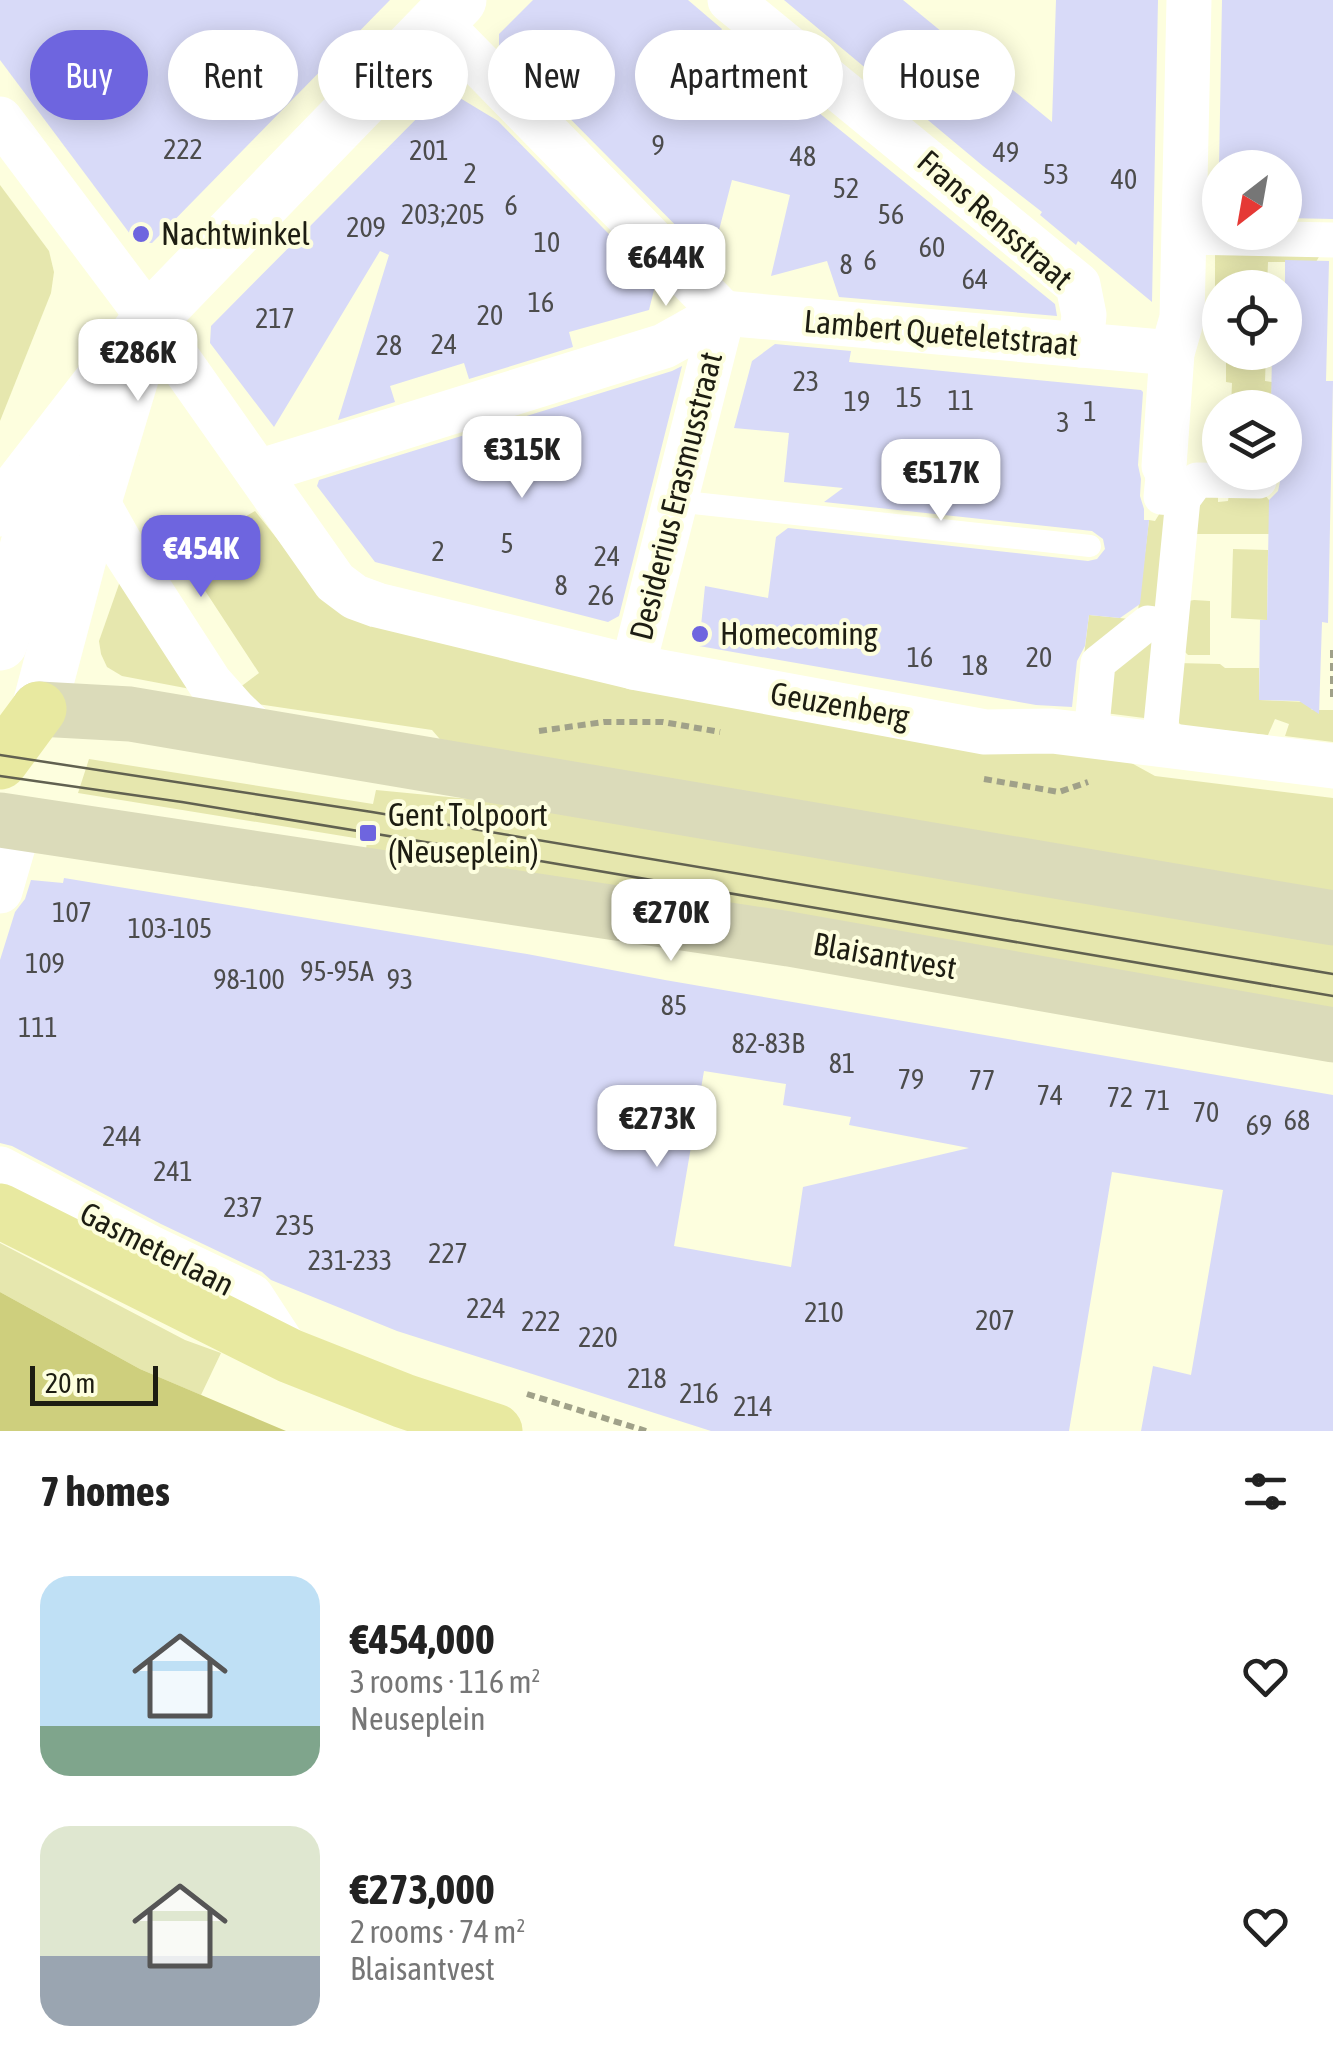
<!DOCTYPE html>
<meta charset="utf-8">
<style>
body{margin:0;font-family:"Asap Condensed",sans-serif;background:#f2f2f2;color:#222;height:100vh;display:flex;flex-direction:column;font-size:38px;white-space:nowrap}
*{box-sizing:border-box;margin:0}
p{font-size:32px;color:#767676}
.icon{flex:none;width:55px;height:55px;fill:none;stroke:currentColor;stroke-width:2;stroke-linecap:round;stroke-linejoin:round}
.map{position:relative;height:1431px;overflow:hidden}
.sheet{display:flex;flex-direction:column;background:#fff;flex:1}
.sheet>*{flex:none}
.top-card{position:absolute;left:30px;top:30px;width:1275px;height:90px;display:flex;gap:20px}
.needle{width:65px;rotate:211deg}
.controls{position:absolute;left:1202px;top:150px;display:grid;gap:20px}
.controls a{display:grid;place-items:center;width:100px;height:100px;border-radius:50%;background:#fff;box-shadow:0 5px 25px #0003;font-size:50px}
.scale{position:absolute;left:30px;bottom:25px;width:128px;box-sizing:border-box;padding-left:10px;border:5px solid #1d1d12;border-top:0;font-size:28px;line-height:35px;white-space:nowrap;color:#1d1d12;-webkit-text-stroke:8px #fdfede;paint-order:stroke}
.price{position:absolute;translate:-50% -85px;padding:0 22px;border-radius:20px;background:#fff;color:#222;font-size:32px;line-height:65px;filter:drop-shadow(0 2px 5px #0008)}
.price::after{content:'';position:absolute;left:50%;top:60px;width:30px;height:22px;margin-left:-15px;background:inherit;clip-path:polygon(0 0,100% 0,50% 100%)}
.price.on{background:#6e65df;color:#fff}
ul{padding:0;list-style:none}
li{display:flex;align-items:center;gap:30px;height:250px;padding:0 40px}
li span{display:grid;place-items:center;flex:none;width:280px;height:200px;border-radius:30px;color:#555}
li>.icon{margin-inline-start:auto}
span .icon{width:120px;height:120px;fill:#fffc;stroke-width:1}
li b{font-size:42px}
h2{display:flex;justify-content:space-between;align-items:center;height:120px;padding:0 40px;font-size:42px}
.pill{padding:0 35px;border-radius:45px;background:#fff;box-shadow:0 5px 25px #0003;font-size:35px;line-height:90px}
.pill.on{background:#6e65df;color:#fff}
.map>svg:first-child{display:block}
</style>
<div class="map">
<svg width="1333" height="1431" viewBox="0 0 1333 1431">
<rect width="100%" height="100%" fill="#fdfede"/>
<g fill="#e6e7ae">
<path d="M0,185L49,251L54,272L51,293L0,421Z"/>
<path d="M1215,251L1320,255L1316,262H1268L1267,287L1220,288V291L1215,290Z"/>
<path d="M1226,353H1266L1265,381L1272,382L1271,407H1231L1232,383L1226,382Z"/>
<path d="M1218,489V502L1228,501L1229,494L1260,489L1269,500V534H1191L1194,494Z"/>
<path d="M1163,508H1172L1165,619L1077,712L1089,615L1130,619L1138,611L1149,520L1155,521Z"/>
<path d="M255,511L322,595L1051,750L1126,760L1155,776L1333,798V895L445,745L432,730L250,703L235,691L259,673L181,554Z"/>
<path d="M1233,549L1268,550L1267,620L1231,618Z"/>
<path d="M124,570L201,691L122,676L107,667L101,654L99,641Z"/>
<path d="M1194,600L1210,601V655H1188L1184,651L1183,602Z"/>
<path d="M1164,632L1152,719L1097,712L1101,678Z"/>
<path d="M1177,663L1220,664L1225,668H1259V700L1307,702L1312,710H1333V742L1285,736L1289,724L1275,719L1268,735L1182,726L1179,723Z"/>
<path d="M89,759L373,804L376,790L480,800L1333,937V1013L366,850L367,840L78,793Z"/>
<path d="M0,1243L185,1340L221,1353L201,1395L140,1369L0,1292Z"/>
</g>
<path fill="#cecf7d" d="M0,1292L140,1369L286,1431H0Z"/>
<g fill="#d8daf8" fill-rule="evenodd">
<path d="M0,0H390L152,243L136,242L0,60Z"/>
<path d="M533,0H688L722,29L720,32L739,48L1055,304L1057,316L839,297L827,261L771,276L790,195L732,180L711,261L499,47V34Z"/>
<path d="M784,0H903L1052,122L1056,0H1158L1152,302L1078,241L1076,245L1040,215L1042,212L983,166Z"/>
<path d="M1222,0H1333V219L1285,218V168H1219Z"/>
<path d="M440,95H455L498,121L656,282L649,310L569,332L573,347L469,379L464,363L390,386L395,402L338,420L389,255L380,251L274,427L210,343L211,326Z"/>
<path d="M1285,260L1329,261L1326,381H1333L1328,623L1322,622L1319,714L1299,701L1259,700L1260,620H1267L1269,500L1278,491L1280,482L1278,472H1285V408H1271L1272,352H1285Z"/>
<path d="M775,344L851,351L849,362L1141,390L1143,392L1138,465L1141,479L1140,496L1144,509V520H1149L1140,604L1120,618L1089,615L1085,646L1077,661L1072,707L1036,705L699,646L705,586L768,598L776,537L788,528L1088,561L1097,559L1105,549L1103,539L1092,531L824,502L843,488L784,482L789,433L734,428L752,361Z"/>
<path d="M682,366L619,616L608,622L375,562L317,486L319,480L672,371Z"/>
<path d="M64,878L527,954L665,980L1333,1095V1431H1141L1153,1366L1191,1375L1223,1190L1112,1172L1069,1431H711L397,1331L271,1280L262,1272L161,1224L12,1146L0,1143V960L15,912L25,899L31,880L63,883ZM704,1071L786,1084L783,1105L851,1117L849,1125L969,1148L803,1187L791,1267L674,1246Z"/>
</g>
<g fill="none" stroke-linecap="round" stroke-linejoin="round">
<g stroke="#a0a189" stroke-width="6" stroke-dasharray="8 5" stroke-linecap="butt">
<path d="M1333,650V702"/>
<path d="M539,731L604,722H663L720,732"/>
<path d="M984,779L1059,792L1088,782"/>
<path d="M527,1394L646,1431"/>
</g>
<path stroke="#fff" stroke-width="22" d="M675,501L1090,546"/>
<g stroke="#fff" stroke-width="35">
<path d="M1184,237L1333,240"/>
<path d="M1183,499L1197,480L1259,481"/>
<path d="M1091,736L1098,663L1148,623L1170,626"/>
<path d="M1159,745L1183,499L1161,497L1164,466"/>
</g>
<g stroke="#fff" stroke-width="45">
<path d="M730,0L1078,285L1084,315L1081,345"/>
<path d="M438,22L723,313L633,667"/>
<path d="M0,119L150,319L335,582L355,597L377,605L633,667L985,732L1052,731L1333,766"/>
<path d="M1164,466L1172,353L1182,318L1189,0"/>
<path d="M258,472L664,346L723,313L1172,353"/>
<path d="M95,498L124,550L210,683L234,710L262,737"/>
<path d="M0,891L20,822"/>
<path d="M0,1169L149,1247L251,1296L290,1356"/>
</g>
<g stroke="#fff" stroke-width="55">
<path d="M0,509L17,491L150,319L459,0"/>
<path d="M0,643L52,460"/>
<path d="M39,709L95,498L138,355"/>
</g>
<g stroke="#dbdbba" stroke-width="55">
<path d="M39,709L130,714L1333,918"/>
<path d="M0,820L789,939L1333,1035"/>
</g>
<g stroke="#e8e9a0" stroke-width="55">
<path d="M0,762L39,709"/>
<path d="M0,1211L290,1356L404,1401L495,1431"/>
</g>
<g stroke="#616150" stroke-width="2.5">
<path d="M0,755L372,812L1333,974"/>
<path d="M0,776L182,802L540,861L1333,996"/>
</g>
</g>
<g fill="#6e65df" stroke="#fdfede" stroke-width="4">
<circle cx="141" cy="234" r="10"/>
<circle cx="700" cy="634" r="10"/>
<rect x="358" y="823" width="20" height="20" rx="5"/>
</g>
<g text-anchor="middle" stroke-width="8" stroke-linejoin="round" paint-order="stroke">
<g font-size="28" fill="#4c4c4c">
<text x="658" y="155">9</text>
<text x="183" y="159">222</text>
<text x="429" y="160">201</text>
<text x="1006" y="162">49</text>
<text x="803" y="166">48</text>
<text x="470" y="183">2</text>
<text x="1056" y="184">53</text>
<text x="1124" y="189">40</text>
<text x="846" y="198">52</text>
<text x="511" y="215">6</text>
<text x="443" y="224">203;205</text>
<text x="891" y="224">56</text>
<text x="366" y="237">209</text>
<text x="547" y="252">10</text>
<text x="932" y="257">60</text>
<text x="870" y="270">6</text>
<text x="846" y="274">8</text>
<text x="975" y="289">64</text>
<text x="541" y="312">16</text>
<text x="490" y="325">20</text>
<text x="275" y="328">217</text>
<text x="444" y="354">24</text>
<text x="389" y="355">28</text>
<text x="806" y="391">23</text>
<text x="909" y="407">15</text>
<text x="961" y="410">11</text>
<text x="857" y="411">19</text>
<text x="1090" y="421">1</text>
<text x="1063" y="432">3</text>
<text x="507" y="553">5</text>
<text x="438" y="561">2</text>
<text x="607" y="566">24</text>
<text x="561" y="595">8</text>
<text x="601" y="605">26</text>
<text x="920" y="667">16</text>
<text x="1039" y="667">20</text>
<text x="975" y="675">18</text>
<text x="72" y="922">107</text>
<text x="170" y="938">103-105</text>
<text x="45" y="973">109</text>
<text x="337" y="981">95-95A</text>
<text x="249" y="989">98-100</text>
<text x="400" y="989">93</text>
<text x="674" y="1015">85</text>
<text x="38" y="1037">111</text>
<text x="768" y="1053">82-83B</text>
<text x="842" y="1073">81</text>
<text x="911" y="1089">79</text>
<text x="982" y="1090">77</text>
<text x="1050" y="1105">74</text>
<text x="1120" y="1107">72</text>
<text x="1157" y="1110">71</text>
<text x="1206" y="1122">70</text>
<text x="1297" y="1130">68</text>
<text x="1259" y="1135">69</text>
<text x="122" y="1146">244</text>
<text x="173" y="1181">241</text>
<text x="243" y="1217">237</text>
<text x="295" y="1235">235</text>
<text x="448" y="1263">227</text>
<text x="350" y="1270">231-233</text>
<text x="486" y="1318">224</text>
<text x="824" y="1322">210</text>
<text x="995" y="1330">207</text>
<text x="541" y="1331">222</text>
<text x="598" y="1347">220</text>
<text x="647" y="1388">218</text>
<text x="699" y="1403">216</text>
<text x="753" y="1416">214</text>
</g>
<g font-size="32" fill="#1d1d12" stroke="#fdfede">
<text transform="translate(995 220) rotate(41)" y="11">Frans Rensstraat</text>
<text transform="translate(941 333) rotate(5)" y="11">Lambert Queteletstraat</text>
<text transform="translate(676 496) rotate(-76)" y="11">Desiderius Erasmusstraat</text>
<text transform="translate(840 705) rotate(10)" y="11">Geuzenberg</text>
<text transform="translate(885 956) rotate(10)" y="11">Blaisantvest</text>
<text transform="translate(157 1249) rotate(27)" y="11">Gasmeterlaan</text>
</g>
<g font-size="32" fill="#1d1d12" stroke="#fdfede" text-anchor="start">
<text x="161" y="245">Nachtwinkel</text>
<text x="720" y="645">Homecoming</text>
<text x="388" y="826">Gent Tolpoort<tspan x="388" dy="37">(Neuseplein)</tspan></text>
</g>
</g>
</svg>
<div class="controls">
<a><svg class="needle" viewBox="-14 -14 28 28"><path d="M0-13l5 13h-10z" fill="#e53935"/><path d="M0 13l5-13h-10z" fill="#767676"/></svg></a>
<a><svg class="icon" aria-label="locate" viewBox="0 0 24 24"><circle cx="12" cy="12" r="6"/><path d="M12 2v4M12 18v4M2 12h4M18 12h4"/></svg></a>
<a><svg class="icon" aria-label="layers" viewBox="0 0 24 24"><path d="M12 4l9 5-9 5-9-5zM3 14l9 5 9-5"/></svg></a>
</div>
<div class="scale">20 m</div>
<b class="price" style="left:666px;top:309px">€644K</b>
<b class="price" style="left:138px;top:404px">€286K</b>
<b class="price" style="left:522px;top:501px">€315K</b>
<b class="price" style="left:941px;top:524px">€517K</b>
<b class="price on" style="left:201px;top:600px">€454K</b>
<b class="price" style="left:671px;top:964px">€270K</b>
<b class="price" style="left:657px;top:1170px">€273K</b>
<div class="top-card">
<a class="pill on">Buy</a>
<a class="pill">Rent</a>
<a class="pill">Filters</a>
<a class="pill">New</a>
<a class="pill">Apartment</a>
<a class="pill">House</a>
</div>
</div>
<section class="sheet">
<h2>7 homes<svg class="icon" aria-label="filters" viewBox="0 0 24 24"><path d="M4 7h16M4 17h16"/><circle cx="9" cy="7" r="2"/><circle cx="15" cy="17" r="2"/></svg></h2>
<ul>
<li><span style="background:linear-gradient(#bfe0f5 75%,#7fa58c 0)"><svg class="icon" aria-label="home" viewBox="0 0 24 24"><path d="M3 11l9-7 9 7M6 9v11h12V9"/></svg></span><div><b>€454,000</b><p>3 rooms · 116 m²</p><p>Neuseplein</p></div><svg class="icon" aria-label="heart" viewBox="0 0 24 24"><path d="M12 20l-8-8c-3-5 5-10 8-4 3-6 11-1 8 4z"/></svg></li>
<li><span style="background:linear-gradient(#dfe7d0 65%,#9aa5b1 0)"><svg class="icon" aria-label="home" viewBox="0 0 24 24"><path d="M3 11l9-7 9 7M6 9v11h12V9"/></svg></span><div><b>€273,000</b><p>2 rooms · 74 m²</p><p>Blaisantvest</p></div><svg class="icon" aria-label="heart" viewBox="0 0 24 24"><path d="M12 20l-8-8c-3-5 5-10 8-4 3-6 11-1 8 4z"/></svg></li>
</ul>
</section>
